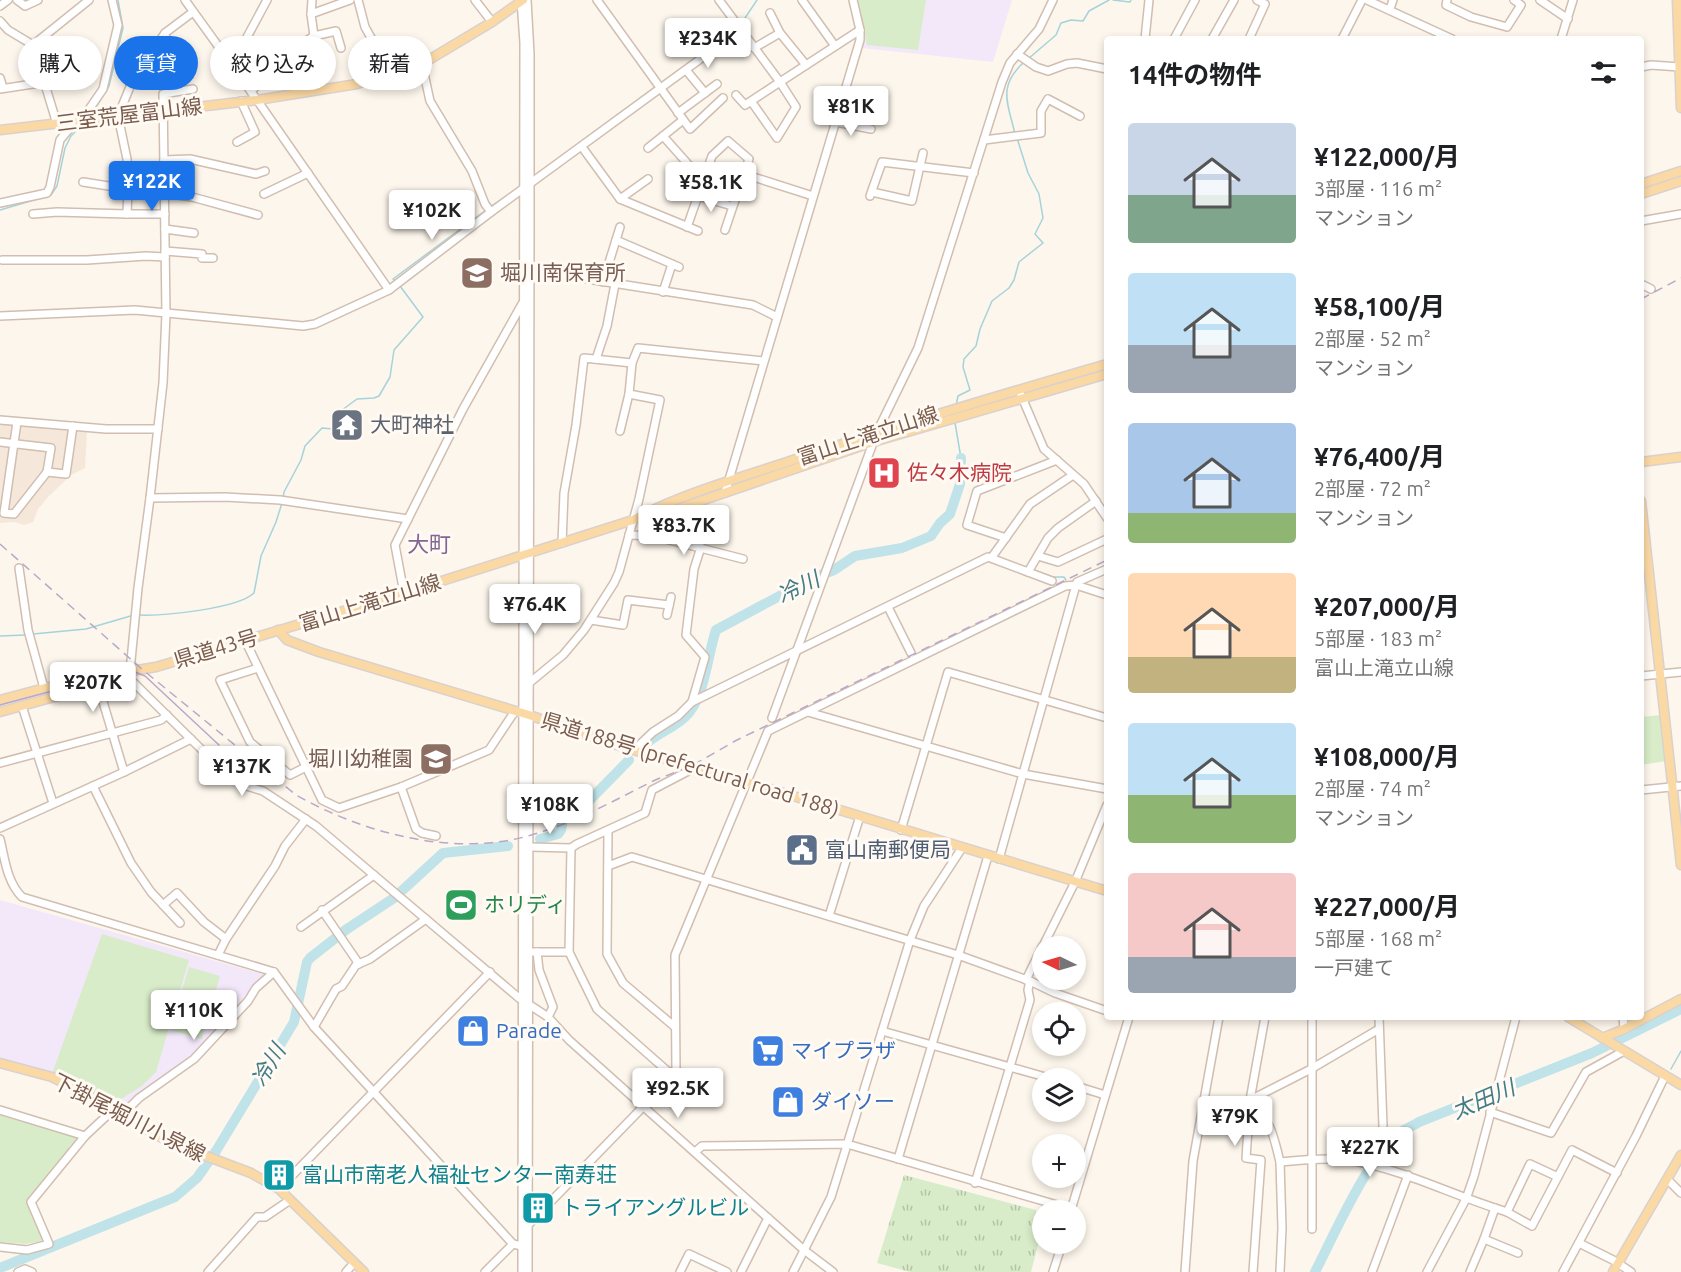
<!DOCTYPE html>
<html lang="ja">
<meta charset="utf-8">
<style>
body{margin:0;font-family:Ubuntu,"Noto Sans JP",sans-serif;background:#f6f6f6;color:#202124;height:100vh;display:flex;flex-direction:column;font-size:22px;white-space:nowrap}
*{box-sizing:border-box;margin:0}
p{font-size:20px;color:#757577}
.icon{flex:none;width:33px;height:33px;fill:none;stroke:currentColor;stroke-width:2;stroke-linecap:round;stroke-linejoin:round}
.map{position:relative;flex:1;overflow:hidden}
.details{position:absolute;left:1104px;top:36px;width:540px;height:984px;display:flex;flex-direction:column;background:#fff;border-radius:6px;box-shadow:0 3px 9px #0003}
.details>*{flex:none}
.banner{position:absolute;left:18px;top:36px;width:570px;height:54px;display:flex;gap:12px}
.needle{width:39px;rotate:275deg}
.buttons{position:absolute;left:1032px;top:936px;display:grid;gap:12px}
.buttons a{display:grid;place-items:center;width:54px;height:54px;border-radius:50%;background:#fff;box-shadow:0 3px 9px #0003;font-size:30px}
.price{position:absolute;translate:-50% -51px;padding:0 14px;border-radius:6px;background:#fff;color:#222;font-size:20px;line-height:39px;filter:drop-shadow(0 2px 3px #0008)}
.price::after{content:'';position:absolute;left:50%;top:36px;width:18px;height:14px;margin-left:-9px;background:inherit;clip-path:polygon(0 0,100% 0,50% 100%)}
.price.selected{background:#1a73e8;color:#fff}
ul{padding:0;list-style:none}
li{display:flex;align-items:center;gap:18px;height:150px;padding:0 24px}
li span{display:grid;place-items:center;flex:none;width:168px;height:120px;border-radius:6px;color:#555}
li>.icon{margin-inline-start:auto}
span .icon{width:72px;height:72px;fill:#fffc;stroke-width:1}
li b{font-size:26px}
h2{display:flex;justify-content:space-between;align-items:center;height:72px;padding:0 24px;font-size:26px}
.pill{padding:0 21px;border-radius:27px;background:#fff;box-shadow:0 3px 9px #0003;font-size:21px;line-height:54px}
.pill.selected{background:#1a73e8;color:#fff}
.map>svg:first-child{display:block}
</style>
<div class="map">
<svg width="1681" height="1272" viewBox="0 0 1681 1272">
<defs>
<pattern id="grass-tufts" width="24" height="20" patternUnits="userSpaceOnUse" patternTransform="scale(1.5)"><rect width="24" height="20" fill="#d8ecc9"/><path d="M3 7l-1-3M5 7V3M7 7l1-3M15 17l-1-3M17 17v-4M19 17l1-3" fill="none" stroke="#b4c2a5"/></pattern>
</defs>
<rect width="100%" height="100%" fill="#fdf6ec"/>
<path fill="#f5e8da" d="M0,422L87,430L85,468L71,475L49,496L38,509L33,522L24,525L15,522L0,523Z"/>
<g fill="#f3e8fa">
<path d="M855,0H1012L993,62L862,48Z"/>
<path d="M0,900L266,975L255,984L199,1052L122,1109L82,1087L0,1060Z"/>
</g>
<path fill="url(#grass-tufts)" d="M904,1175L1036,1210L1040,1237L1031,1272H910L877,1263Z"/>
<g fill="#d8ecc9">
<path d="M857,0H926L918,50L867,45Z"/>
<path d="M1661,715L1666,761L1641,765V717Z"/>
<path d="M102,934L189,960L156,1072L142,1086L121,1099L94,1094L52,1074Z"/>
<path d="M189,967L220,976L202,1039L170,1030Z"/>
<path d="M0,1112L77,1135L78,1138L70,1146L62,1163L27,1202L43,1241L26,1244L0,1242Z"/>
</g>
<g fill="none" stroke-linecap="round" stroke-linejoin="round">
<g stroke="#a5d3da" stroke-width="1.5">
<path d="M1113,0L1130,2L1131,0"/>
<path d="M741,24L757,0"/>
<path d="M1028,59L1056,35L1061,23L1071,20L1083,21L1089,11L1109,0"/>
<path d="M661,83L737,27"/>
<path d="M91,115L109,86L123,28L118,0"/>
<path d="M1015,134C1008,103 997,87 1024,62"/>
<path d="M536,175L655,87"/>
<path d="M490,207L517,189"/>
<path d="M0,210L51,195L57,186L65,148L71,136L82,125"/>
<path d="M395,281L393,279L486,210"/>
<path d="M956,406L958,396L970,390L963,367L964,359L976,346L980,329L992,301L1009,288L1014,280L1019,262L1043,243L1035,234L1043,218L1039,194L1028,173L1017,138"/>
<path d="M955,423L961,458"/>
<path d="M283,498L284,492L301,460L305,446L322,428L333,429L336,425L338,413L357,399L374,398L379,396L390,377L394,350L423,317L400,286"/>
<path d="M1033,570L1052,577H1064L1066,580"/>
<path d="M139,615C163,616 237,609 254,593L261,556L276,522L282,503"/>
<path d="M33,634L86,629L134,615"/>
<path d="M0,636L25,635"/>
<path d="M1671,1069L1681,1051"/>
</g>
<g stroke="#bfe3e8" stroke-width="10">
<path d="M647,743C659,732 674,728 685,717C705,699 707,656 716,630L813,578L834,570L855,556L902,548L931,536L940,523L950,514L960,484L961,458"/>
<path d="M540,839L558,834L561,830L563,820L580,810L629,760"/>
<path d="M0,1268L175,1197L197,1178L216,1151L294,1022L307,962L310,958L347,929L394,898L443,853L508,846"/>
<path d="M1315,1272C1333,1237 1369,1155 1399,1133C1405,1129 1413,1126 1419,1122L1592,1053L1681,1009"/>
</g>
<defs>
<g id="minor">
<path d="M17,0L25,6L38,0"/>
<path d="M185,0L257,100L389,290"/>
<path d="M358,0L365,27L379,52L384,76"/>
<path d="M475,0L492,22"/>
<path d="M521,0L524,43L522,1272"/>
<path d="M527,0L530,54V235L528,1272"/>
<path d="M597,0L690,129L723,98"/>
<path d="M719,0L780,82L860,30"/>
<path d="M802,0L835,46"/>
<path d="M1367,0L1452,39"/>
<path d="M1447,0L1446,5L1471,17L1507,27L1521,5L1514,0"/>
<path d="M1540,0L1568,19"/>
<path d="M0,6L8,0"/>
<path d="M1390,9L1393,0"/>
<path d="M770,13L780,33L806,65"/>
<path d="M311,14L312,0"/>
<path d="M0,21L8,30L33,45L57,124"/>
<path d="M314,36L336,31L341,48"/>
<path d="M1145,39L1149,0"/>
<path d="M1174,39L1195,0"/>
<path d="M1212,39L1234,0"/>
<path d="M1249,39L1265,4L1257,0"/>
<path d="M1342,39L1362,0"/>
<path d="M1561,39L1573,0"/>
<path d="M33,45L89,0"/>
<path d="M754,48L780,33"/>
<path d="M1017,54L1036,67L1048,71L1067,64L1077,63L1107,69"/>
<path d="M169,58L165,33L193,12"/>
<path d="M422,64L430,101L472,171L485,204L491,212"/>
<path d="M232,65L267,0"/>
<path d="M1641,67L1651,65L1680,67"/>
<path d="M686,70L705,93"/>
<path d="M0,78L3,88"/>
<path d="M0,89L46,82"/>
<path d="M251,91L268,76L287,53L314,36L311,14L350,0"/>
<path d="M736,95L745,105L780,82L796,107L777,138L751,101"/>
<path d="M678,113L717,84"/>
<path d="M81,121L103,89L118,25L112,0"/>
<path d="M836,122L871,129"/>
<path d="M663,136L703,181"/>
<path d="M984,140L1041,133V111L1048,99L1080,116"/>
<path d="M237,142L255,132L241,101"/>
<path d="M582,147L620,199L698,231"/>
<path d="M648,148L683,120"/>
<path d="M164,160L190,159L256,174L265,171"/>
<path d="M744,174L813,196"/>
<path d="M83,182L128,189L127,159L118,116L132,82L165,33"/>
<path d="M128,189L127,214H165"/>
<path d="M872,192L912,201L923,153"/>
<path d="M164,193L192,197L258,215"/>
<path d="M264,194L308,173"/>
<path d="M698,196L732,206"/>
<path d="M870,196L882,162L974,173"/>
<path d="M620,199L648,179"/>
<path d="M0,203L47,193L50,187L60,140L75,122"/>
<path d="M33,214L57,212L127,214"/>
<path d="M1641,221L1681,214"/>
<path d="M687,227L712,156L728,141L749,159L725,230"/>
<path d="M165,229L194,233"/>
<path d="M616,240L679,267"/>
<path d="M165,251L202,254V258H213"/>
<path d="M2,260H87L146,256L165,257"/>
<path d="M530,270L753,305L777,317"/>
<path d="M603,282L620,227"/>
<path d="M1641,284L1651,289"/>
<path d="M663,292L672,264"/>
<path d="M0,316L135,310L303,326L315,324L389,290L491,212L740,30"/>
<path d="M596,359L607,326L615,284"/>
<path d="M632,363L638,348L764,361"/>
<path d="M1021,395L1044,449L1084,484L1107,518"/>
<path d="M0,420L106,429H158"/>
<path d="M620,431L629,394"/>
<path d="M0,442L51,448L47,472L14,514L4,513L17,422"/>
<path d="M47,472L66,474L73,426"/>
<path d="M725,493L860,40V30L853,0"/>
<path d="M150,498L225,497L280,500L408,519"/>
<path d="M629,535L654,536L743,559"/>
<path d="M1006,538L967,525L977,491L1057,460"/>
<path d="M1038,556L1058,562L1107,539"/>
<path d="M992,557L1030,504L1073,475"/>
<path d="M19,568L28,630L44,688"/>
<path d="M1028,572L1052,581"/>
<path d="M404,593L395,545L463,409L522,304"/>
<path d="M888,607L911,653"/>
<path d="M667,615L671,597"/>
<path d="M591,620L623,625L628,600L669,605"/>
<path d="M245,640L322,800L339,808L401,787L489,750L515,711"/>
<path d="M258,668L220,680L250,742L290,775L306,767"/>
<path d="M130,671L138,588L150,498L163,383L166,314L163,94L193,89"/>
<path d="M119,673L129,678L201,749L243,785L263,791L316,826L519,998L548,1017L569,1040L768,1218L804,1250L833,1272"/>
<path d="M1641,676L1681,672"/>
<path d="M528,684L563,655L584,630L614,583L619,572L639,499L660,400L629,394L632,363L584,358L576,425L564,493L562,543"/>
<path d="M98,685L124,772"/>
<path d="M692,702L705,657L686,635L694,569L701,547"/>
<path d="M22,706L53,803"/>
<path d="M808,712L1023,774L1107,789"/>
<path d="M772,718L877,432L918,348L1002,82L1010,63L1039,29L1053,0"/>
<path d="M634,750L653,732L678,716L692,702L988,557L1028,572L1048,538L1058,528L1096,501"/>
<path d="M0,763L161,720L167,715"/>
<path d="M93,786L131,863L151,892L180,923"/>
<path d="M401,787L416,829L422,833L436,836"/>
<path d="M1641,790L1681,786"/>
<path d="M0,828L124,772L191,739"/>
<path d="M901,830L948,672L1107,718"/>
<path d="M608,831L607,954L623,983L675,1027"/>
<path d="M0,839C5,860 7,882 22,897L274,972L314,1027L513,1244L527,1247"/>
<path d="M530,847L571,848L577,844L645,813L652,790L696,767"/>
<path d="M571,848L569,952L597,1009L673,1076"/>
<path d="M999,859L1076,585L1077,582L1107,569"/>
<path d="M608,866L632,857L958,955L1030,981L1055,993L1107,1011"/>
<path d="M163,905L177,893L204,922L226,939"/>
<path d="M322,910L359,964"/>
<path d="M829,916L860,816"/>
<path d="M301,927L374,875"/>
<path d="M1043,946L1075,882L1107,805"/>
<path d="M533,952H569"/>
<path d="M537,952L539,970L553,1007L548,1017"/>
<path d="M218,955L226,939L275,866L285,846L306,819"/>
<path d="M1026,980L1042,947"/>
<path d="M1312,1017V1229"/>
<path d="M1379,1017L1383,1126"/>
<path d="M1623,1017L1624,1029"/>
<path d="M314,1027L336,989L342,986L356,965L370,959L426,919"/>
<path d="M882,1031L1049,1078"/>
<path d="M1076,1086L1105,1095"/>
<path d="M0,1110L85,1136"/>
<path d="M1490,1112L1551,1133L1586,1072L1624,1051"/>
<path d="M124,1115L130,1107L139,1098L194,1059L248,1001L256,988L274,972"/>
<path d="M695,1152L702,1146L847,1144L1071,1209"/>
<path d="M898,1159L988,856"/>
<path d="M1280,1162C1274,1136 1270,1119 1250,1100L1311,1069L1379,1029"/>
<path d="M1558,1177L1530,1164L1507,1212L1532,1226L1572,1150L1617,1173"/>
<path d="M1667,1179L1681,1193"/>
<path d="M975,1183L1030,1000L1028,990L1030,981"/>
<path d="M279,1189L490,972"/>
<path d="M1071,1210L1129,1017"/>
<path d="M1507,1212L1495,1208L1484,1239L1518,1253"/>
<path d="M528,1225L673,1076L676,1071L675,955L768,731L1065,586L1076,585L1107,595"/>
<path d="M1579,1243L1613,1260L1631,1272"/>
<path d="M0,1247L27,1250L49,1244L31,1202L85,1136L114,1109"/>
<path d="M18,1272L25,1269L32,1272"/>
<path d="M208,1272L257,1217H265L290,1200"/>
<path d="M346,1272L354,1263"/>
<path d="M485,1272L513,1244"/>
<path d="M680,1272L689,1254L727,1272"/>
<path d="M741,1272L768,1218"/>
<path d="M793,1272L831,1197L910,940L924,906L962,848"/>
<path d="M1053,1272L1062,1244"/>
<path d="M1185,1272L1193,1161L1219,1017"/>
<path d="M1253,1272L1261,1160L1246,1158L1250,1100L1265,1017"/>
<path d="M1280,1272L1282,1228L1280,1162C1300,1160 1335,1157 1354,1161C1403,1170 1448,1193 1495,1208"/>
<path d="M1372,1272L1408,1175"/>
<path d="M1427,1272L1466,1199L1474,1176L1516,1017"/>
<path d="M1470,1272L1484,1239"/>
<path d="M1563,1272L1636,1136L1665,1076"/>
</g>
<g id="major">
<path d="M1677,0L1681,108"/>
<path d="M0,130L257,100L357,84L422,64L492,22L523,0"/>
<path d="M1641,184L1681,171"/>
<path d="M1641,194L1681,181"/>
<path d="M1641,462L1681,457"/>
<path d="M1641,501L1681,865"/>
<path d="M639,519L654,517L873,442L1107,374"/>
<path d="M278,630L287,640L319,652L529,715L626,748L747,782L1107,891"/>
<path d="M119,673L156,667L404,593L633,520C681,494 736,479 787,462C893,427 1000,395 1107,364"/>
<path d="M0,700L94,675L119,673L101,684L0,712"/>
<path d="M1568,1017L1681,1085"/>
<path d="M1602,1038L1624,1029L1681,999"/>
<path d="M0,1063L52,1077L88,1095L169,1142L251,1173L279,1189L364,1272"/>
<path d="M1613,1272L1681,1155"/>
</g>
</defs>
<use href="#minor" stroke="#d1beb0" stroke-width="10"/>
<use href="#major" stroke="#dad1cd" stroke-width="11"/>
<use href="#minor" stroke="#fff" stroke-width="7"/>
<use href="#major" stroke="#fbd9a5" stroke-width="8"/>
<path stroke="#b9a8c9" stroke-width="1.5" d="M0,705L130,670L145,676L219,745"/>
<g stroke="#b9a8c9" stroke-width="1.5" stroke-dasharray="9 6" stroke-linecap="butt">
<path d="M1641,299L1681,278"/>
<path d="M0,544L143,670L296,795C363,833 452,857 528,836C571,824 610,803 649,783C663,776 678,772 691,766C706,758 721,749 735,741L1107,560"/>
</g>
</g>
<defs>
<symbol id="school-square" viewBox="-11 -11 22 22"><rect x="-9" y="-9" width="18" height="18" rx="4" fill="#8d6e63" stroke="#fffaf3"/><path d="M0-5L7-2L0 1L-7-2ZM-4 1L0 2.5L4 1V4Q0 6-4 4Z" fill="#fff"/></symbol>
<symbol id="temple-square" viewBox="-11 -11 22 22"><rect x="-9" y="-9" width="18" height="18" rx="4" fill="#6b7280" stroke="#fffaf3"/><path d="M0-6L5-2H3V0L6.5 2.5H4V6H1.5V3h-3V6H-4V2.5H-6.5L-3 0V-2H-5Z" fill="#fff"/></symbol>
<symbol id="hospital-square" viewBox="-11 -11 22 22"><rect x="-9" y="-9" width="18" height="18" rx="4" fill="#e0444e" stroke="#fffaf3"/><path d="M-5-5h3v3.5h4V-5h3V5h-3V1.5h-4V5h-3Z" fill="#fff"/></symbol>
<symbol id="civic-square" viewBox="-11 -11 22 22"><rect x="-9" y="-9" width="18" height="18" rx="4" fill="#5c6f8a" stroke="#fffaf3"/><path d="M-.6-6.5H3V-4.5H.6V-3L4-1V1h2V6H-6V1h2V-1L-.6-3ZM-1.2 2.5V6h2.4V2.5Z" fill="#fff"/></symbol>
<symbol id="stadium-square" viewBox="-11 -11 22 22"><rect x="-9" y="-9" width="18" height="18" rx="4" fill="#2e9e5b" stroke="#fffaf3"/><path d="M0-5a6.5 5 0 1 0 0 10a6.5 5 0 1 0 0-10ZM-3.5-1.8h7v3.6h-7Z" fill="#fff"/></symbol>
<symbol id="shop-square" viewBox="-11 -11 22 22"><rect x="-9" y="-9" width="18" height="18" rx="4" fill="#3f7fe0" stroke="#fffaf3"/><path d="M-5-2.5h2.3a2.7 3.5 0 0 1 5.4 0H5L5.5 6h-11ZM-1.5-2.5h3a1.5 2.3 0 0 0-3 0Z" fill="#fff"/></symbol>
<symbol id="supermarket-square" viewBox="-11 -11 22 22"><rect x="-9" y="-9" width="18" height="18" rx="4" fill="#3f7fe0" stroke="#fffaf3"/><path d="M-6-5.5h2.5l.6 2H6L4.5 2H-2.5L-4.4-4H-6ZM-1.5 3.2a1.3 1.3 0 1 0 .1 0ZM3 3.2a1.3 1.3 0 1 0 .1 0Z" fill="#fff"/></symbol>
<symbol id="building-square" viewBox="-11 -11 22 22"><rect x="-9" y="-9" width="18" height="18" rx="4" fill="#0f9aa8" stroke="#fffaf3"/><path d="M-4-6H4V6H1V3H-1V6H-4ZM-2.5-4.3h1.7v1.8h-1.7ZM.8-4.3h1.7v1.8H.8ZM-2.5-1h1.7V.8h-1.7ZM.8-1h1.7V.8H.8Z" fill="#fff"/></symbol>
</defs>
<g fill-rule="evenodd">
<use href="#school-square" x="458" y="254" width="38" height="38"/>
<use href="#temple-square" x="328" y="406" width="38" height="38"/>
<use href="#hospital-square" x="865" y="454" width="38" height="38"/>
<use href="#school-square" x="417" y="740" width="38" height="38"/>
<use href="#civic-square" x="783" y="831" width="38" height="38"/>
<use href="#stadium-square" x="442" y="886" width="38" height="38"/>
<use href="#shop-square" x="454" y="1012" width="38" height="38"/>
<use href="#supermarket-square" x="749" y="1032" width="38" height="38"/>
<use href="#shop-square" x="769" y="1083" width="38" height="38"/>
<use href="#building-square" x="260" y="1156" width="38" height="38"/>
<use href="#building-square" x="519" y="1189" width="38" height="38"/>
</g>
<g text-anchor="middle" stroke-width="6" stroke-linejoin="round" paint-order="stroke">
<g font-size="21" fill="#7a5c4d" stroke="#fffaf3">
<text transform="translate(129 115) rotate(-7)" y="7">三室荒屋富山線</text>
<text transform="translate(868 436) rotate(-18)" y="7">富山上滝立山線</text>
<text transform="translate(370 603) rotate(-17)" y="7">富山上滝立山線</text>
<text transform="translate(216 649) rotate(-17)" y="7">県道43号</text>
<text transform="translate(690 765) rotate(17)" y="7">県道188号 (prefectural road 188)</text>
<text transform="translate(129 1118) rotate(27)" y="7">下掛尾堀川小泉線</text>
</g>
<g font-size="21" fill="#785e54" stroke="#fffaf3" text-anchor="start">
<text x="500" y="280">堀川南保育所</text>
<text x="413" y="766" text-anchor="end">堀川幼稚園</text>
</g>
<g font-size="21" fill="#5b616d" stroke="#fffaf3" text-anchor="start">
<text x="370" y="432">大町神社</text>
</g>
<g font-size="21" fill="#be3a42" stroke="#fffaf3" text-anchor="start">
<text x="907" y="480">佐々木病院</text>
</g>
<g font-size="21" fill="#4e5e75" stroke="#fffaf3" text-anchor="start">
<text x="825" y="857">富山南郵便局</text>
</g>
<g font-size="21" fill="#27864d" stroke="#fffaf3" text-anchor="start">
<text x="484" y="912">ホリディ</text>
</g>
<g font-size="21" fill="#366cbe" stroke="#fffaf3" text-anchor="start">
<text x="496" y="1038">Parade</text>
<text x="791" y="1058">マイプラザ</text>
<text x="811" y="1109">ダイソー</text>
</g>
<g font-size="21" fill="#0d838f" stroke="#fffaf3" text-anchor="start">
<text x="302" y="1182">富山市南老人福祉センター南寿荘</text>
<text x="561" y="1215">トライアングルビル</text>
</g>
<g font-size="22" fill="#846695" stroke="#fffaf3">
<text x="429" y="552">大町</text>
</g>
<g font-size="22" font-style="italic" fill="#437c86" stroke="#fffaf3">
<text transform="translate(798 587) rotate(-26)" y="8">冷川</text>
<text transform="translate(268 1065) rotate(-59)" y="8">冷川</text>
<text transform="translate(1483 1099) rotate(-23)" y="8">太田川</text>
</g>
</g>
</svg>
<div class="buttons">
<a><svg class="needle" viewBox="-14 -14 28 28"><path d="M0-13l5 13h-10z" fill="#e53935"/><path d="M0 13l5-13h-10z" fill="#757577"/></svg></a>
<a><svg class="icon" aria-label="locate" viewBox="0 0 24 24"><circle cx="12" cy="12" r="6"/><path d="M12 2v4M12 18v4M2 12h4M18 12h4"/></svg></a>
<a><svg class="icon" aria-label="layers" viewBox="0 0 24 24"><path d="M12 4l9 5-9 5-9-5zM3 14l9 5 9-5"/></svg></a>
<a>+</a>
<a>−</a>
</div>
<b class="price" style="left:708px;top:69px">¥234K</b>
<b class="price" style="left:851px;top:137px">¥81K</b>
<b class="price selected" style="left:152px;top:212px">¥122K</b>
<b class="price" style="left:711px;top:213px">¥58.1K</b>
<b class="price" style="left:432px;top:241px">¥102K</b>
<b class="price" style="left:684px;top:556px">¥83.7K</b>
<b class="price" style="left:535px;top:635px">¥76.4K</b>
<b class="price" style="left:93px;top:713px">¥207K</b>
<b class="price" style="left:242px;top:797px">¥137K</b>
<b class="price" style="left:550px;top:835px">¥108K</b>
<b class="price" style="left:194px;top:1041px">¥110K</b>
<b class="price" style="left:678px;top:1119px">¥92.5K</b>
<b class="price" style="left:1235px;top:1147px">¥79K</b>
<b class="price" style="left:1370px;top:1178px">¥227K</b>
<div class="banner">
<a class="pill">購入</a>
<a class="pill selected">賃貸</a>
<a class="pill">絞り込み</a>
<a class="pill">新着</a>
</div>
<section class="details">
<h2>14件の物件<svg class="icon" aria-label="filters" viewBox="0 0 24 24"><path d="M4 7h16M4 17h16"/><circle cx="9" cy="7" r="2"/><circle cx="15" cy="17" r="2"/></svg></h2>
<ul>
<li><span style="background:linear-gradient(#c9d6e8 60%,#7fa58c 0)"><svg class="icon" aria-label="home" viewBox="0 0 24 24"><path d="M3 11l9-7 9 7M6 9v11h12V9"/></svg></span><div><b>¥122,000/月</b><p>3部屋 · 116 m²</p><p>マンション</p></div></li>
<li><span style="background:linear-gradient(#bfe0f5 60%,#9aa5b1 0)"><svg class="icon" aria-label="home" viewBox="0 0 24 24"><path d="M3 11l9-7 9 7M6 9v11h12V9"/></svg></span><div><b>¥58,100/月</b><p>2部屋 · 52 m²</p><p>マンション</p></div></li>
<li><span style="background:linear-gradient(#a9c7e8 75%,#8fb573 0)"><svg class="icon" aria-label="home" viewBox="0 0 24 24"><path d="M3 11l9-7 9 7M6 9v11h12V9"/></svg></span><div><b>¥76,400/月</b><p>2部屋 · 72 m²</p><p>マンション</p></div></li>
<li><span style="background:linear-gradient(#ffd9b3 70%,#c2b280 0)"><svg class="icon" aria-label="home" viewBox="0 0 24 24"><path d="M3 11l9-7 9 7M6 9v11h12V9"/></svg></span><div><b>¥207,000/月</b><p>5部屋 · 183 m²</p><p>富山上滝立山線</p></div></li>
<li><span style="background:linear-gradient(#bfe0f5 60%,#8fb573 0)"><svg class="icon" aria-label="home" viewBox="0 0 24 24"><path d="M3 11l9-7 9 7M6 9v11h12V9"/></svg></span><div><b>¥108,000/月</b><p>2部屋 · 74 m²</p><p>マンション</p></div></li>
<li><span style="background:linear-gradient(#f6c9c9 70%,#9aa5b1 0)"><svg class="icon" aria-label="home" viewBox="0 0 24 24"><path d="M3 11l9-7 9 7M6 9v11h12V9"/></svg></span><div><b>¥227,000/月</b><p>5部屋 · 168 m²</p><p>一戸建て</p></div></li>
</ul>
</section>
</div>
